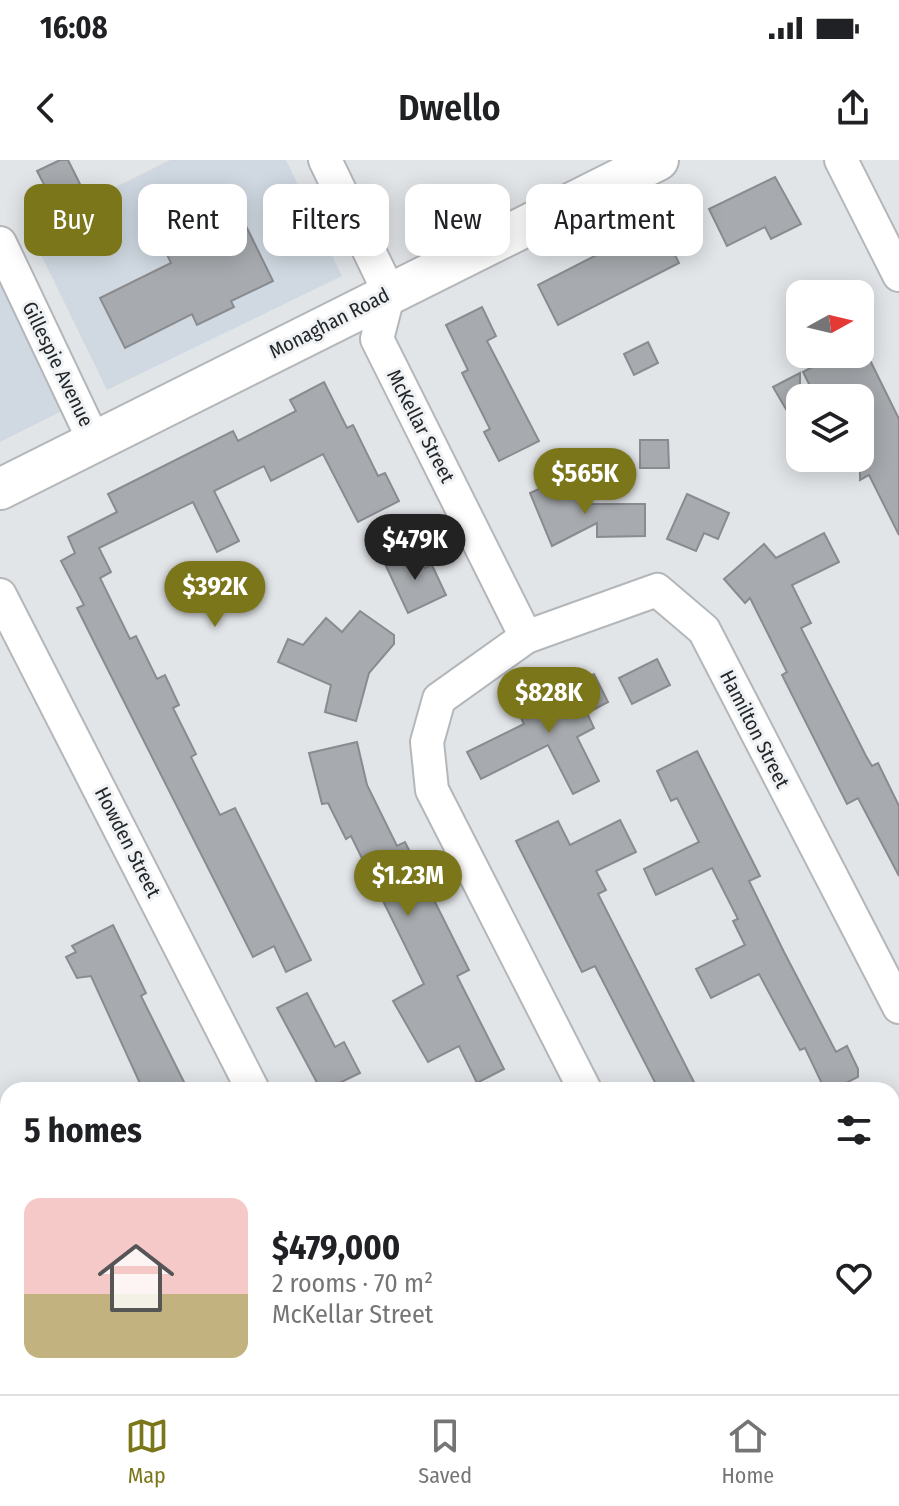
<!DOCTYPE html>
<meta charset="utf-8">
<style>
body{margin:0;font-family:"Fira Sans Condensed",sans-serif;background:#f2f2f2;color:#202124;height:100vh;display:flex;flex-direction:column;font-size:30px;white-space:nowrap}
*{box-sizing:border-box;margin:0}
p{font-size:26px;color:#757577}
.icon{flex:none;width:44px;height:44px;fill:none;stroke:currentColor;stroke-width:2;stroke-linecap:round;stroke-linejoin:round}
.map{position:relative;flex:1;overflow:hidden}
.drawer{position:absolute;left:0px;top:922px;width:900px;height:312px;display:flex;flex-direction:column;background:#fff;border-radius:24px 24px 0 0;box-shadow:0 4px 20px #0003}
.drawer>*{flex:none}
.banner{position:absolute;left:24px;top:24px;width:852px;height:72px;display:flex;gap:16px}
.needle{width:52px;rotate:82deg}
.buttons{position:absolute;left:786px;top:120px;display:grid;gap:16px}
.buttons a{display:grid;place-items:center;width:88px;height:88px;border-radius:16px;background:#fff;box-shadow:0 4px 20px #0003;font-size:40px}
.price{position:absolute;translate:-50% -68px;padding:0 18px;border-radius:28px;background:#7c761a;color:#fff;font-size:26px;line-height:52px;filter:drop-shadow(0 2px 4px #0008)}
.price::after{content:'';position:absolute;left:50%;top:48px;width:24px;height:18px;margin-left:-12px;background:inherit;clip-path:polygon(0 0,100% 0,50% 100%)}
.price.on{background:#222;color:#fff}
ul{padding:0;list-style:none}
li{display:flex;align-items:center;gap:24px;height:200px;padding:0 24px}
li span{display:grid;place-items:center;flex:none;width:224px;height:160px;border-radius:16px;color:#555}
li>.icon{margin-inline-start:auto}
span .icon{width:96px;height:96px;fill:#fffc;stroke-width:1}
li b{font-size:34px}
h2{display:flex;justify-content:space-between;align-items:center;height:96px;padding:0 24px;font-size:34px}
.chip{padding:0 28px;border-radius:16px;background:#fff;box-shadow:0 4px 20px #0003;font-size:28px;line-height:72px}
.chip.on{background:#7c761a;color:#fff}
.status{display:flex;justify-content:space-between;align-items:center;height:56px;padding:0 40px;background:#fff;direction:ltr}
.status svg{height:22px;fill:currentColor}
header{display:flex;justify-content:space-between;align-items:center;height:104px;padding:0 24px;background:#fff;font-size:36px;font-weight:600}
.tabs{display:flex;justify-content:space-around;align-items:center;height:112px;border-top:2px solid #e0e0e0;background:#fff;font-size:22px;color:#757577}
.tabs a{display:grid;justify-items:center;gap:4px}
.tabs .on{color:#7c761a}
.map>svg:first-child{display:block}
</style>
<div class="status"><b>16:08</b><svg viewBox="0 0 49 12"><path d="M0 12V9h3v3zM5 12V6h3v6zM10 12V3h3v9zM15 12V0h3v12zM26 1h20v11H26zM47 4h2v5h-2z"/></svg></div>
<header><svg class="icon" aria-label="back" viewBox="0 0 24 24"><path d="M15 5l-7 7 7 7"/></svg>Dwello<svg class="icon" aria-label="share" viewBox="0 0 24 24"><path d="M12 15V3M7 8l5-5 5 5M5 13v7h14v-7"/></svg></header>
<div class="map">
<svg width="899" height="1234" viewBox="0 0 899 1234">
<rect width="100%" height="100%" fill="#e2e5e8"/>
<g fill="#d0d9e2">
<path d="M170,0H286L342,116L107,230L29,70Z"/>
<path d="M0,120L64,250L0,282Z"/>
</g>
<path fill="#c7c5a4" d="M899,1111V1234H776L772,1226H892V1114Z"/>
<g fill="#a7aaae" stroke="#898b8f" stroke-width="2">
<path d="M60,0H68L80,24L51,38L37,11Z"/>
<path d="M775,17L801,64L771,79L765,67L727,86L709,49Z"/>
<path d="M203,61L214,82L246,66L273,121L231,141L234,147L197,165L192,154L125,188L100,138L171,103L161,82Z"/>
<path d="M659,63L679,103L558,165L538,125Z"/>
<path d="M482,147L496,176L487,181L539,281L499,301L484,272L490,269L462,213L468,210L446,165Z"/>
<path d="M648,182L658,203L634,215L624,194Z"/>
<path d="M807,194H867L899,259V375L869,315L860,320V238H816L803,212L814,206Z"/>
<path d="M800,213V273L773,227Z"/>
<path d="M324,222L347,268L353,265L378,316L385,313L399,341L358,362L323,294L271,321L264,306L214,331L239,381L217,392L193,342L99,388L111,412L100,418L130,479L136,476L157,519L165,515L179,545L173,548L196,594L191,597L220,655L235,648L311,800L286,812L274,786L253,797L100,494L77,448L84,445L61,401L75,393L68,377L117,352L108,334L233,271L238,281L296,251L290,240Z"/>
<path d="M640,280H668L669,308H640Z"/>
<path d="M554,322L560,335L576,327L584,344H645V376L597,377V363L552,386L530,333Z"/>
<path d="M687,334L729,353L718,379L704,373L696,391L667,379Z"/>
<path d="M824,373L839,402L792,425L811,463L801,468L866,596L872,606L878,603L899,646V716L858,638L847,644L782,515L787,512L750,438L745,443L724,419L764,384L776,398Z"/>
<path d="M418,392L425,408L432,405L446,435L408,453L386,406Z"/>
<path d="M360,451L394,475V484L369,513L356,561L325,552L331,525L278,502L288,479L303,485L326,458L342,472Z"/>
<path d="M657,499L670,525L632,544L619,518Z"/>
<path d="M594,514L608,542L587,553L594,568L577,577L599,621L573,634L548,585L481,619L467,592L524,564L518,552Z"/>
<path d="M357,582L367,625L397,686L405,682L469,810L457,816L504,909L477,923L459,886L428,902L393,841L424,824L351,676L346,679L328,643L322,644L309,593Z"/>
<path d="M697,591L760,716L749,721L784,792L836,892L847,886L858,909V917L832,930H825L805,888L800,890L759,814L711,838L696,809L745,785L733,761L738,759L712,708L656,735L644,709L699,682L677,638L671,641L657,611Z"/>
<path d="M620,660L636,692L596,711L606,730L598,734L698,930H659L595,806L582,812L516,681L558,661L570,685Z"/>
<path d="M113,765L146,833L141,836L188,930H143L91,816L77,818L66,797L76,792L72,786Z"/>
<path d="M307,833L335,887L344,882L360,913L325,930H321L277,848Z"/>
</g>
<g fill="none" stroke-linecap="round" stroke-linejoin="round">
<defs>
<g id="minor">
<path d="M325,0L389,132L377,179L526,477"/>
<path d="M841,0L899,115"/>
<path d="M0,83L94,281"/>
<path d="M0,435L253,930"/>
<path d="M585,930L432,630L427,582L439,539L526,477L657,430L704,470L899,847"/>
<path d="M403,1226L407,1234"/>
<path d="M735,1226L739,1234"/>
</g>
<path id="tertiary" d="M0,329L658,0"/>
</defs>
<use href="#minor" stroke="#b4b7ba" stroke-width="36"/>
<use href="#tertiary" stroke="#b4b7ba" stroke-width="44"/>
<use href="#minor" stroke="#fff" stroke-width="32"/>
<use href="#tertiary" stroke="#fff" stroke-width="40"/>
</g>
<g text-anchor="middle" stroke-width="6" stroke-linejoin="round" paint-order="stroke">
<g font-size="20" fill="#242526" stroke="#eff2f5">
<text transform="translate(329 163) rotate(-27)" y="7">Monaghan Road</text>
<text transform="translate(58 204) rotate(64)" y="7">Gillespie Avenue</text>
<text transform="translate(421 266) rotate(63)" y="7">McKellar Street</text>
<text transform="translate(755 569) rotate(63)" y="7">Hamilton Street</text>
<text transform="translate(128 682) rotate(63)" y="7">Howden Street</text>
</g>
</g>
</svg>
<div class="buttons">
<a><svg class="needle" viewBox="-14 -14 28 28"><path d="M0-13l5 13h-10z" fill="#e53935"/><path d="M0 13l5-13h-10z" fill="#757577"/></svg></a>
<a><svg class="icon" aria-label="layers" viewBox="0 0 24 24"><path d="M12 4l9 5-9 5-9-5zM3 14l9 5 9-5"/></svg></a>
</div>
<b class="price" style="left:585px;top:356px">$565K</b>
<b class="price on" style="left:415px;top:422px">$479K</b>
<b class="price" style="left:215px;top:469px">$392K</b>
<b class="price" style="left:549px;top:575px">$828K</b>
<b class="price" style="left:408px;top:758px">$1.23M</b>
<div class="banner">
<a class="chip on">Buy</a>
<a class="chip">Rent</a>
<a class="chip">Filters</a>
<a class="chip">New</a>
<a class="chip">Apartment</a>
</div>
<section class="drawer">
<h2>5 homes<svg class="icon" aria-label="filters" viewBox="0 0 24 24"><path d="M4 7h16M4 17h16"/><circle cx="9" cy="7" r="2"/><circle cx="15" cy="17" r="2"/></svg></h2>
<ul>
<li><span style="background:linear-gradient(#f6c9c9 60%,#c2b280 0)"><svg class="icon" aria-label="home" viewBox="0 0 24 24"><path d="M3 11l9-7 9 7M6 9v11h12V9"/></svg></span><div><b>$479,000</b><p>2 rooms · 70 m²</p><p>McKellar Street</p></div><svg class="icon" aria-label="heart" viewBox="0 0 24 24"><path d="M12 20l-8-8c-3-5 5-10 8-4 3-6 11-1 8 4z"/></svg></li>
</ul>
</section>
</div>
<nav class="tabs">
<a class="on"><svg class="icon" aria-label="map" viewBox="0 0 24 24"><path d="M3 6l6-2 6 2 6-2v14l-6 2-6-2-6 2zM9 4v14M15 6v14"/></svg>Map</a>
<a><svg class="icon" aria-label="saved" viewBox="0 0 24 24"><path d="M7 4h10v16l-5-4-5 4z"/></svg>Saved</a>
<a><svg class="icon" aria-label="home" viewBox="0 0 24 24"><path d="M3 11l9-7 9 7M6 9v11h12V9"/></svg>Home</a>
</nav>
